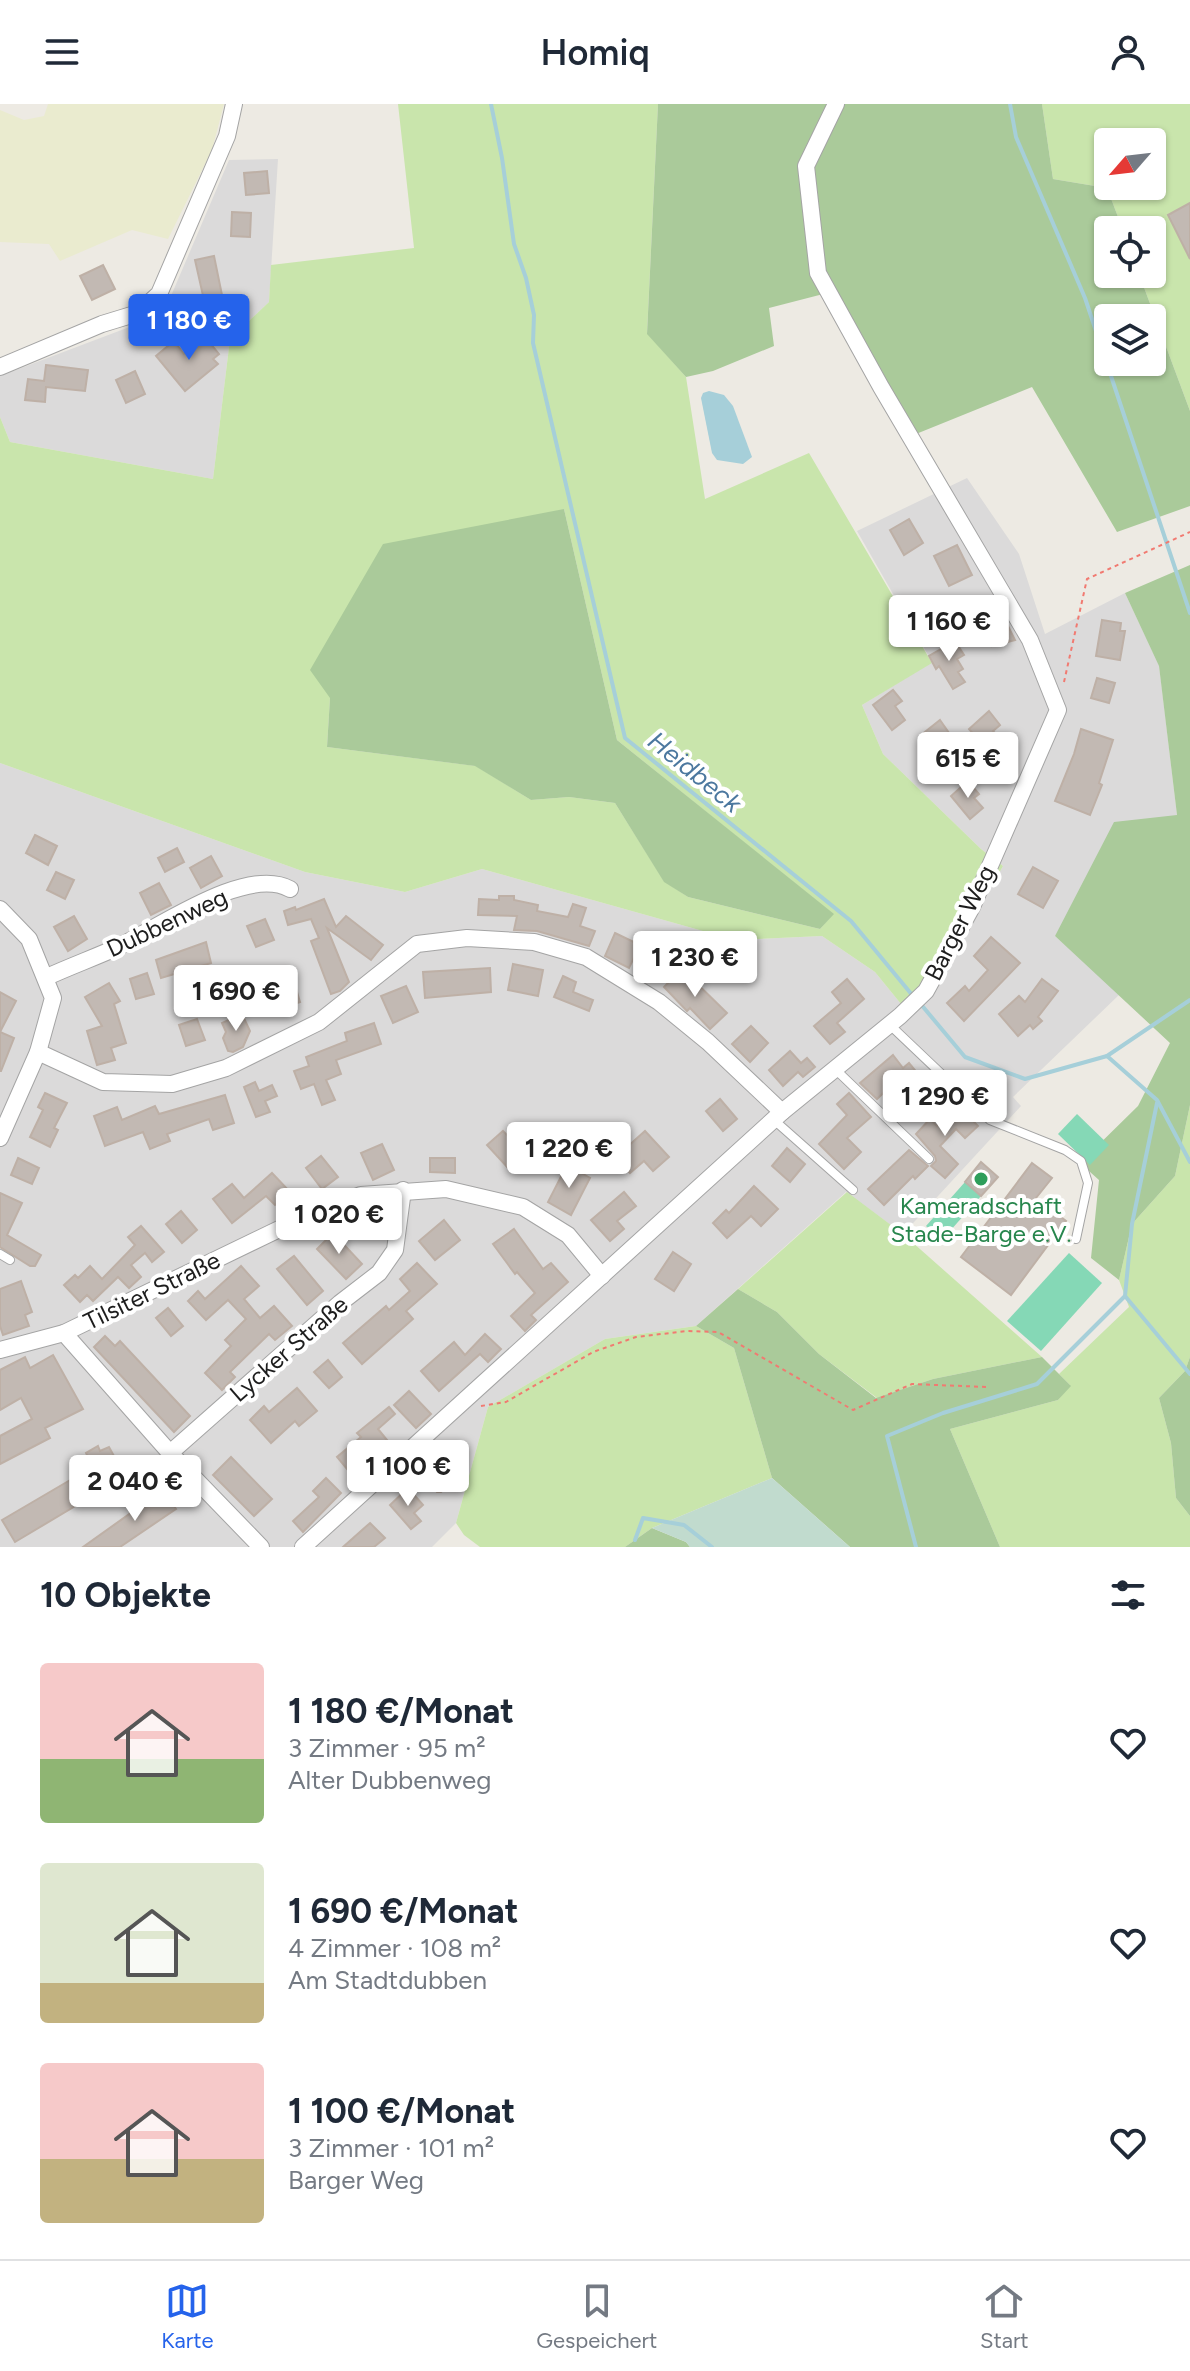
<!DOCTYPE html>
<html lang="de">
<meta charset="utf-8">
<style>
body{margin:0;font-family:Figtree,sans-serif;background:#f6f6f7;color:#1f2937;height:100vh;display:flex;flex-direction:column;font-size:30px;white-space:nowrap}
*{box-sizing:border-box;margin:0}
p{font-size:26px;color:#747a83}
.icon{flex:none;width:44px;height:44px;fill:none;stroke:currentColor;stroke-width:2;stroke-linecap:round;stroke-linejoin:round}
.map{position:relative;height:1443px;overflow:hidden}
.panel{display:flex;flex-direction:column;background:#fff;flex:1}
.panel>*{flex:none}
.needle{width:52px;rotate:242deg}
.fabs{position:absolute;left:1094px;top:24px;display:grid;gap:16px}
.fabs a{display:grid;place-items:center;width:72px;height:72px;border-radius:8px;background:#fff;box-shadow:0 2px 6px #0004;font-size:40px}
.price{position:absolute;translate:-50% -68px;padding:0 18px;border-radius:8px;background:#fff;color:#222;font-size:26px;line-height:52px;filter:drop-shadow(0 2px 4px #0008)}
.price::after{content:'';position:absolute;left:50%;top:48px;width:24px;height:18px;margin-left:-12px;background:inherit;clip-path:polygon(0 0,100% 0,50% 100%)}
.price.current{background:#2563eb;color:#fff}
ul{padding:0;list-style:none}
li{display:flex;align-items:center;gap:24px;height:200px;padding:0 40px}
li span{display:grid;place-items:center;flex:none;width:224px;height:160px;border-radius:8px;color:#555}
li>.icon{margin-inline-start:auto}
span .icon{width:96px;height:96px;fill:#fffc;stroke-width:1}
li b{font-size:34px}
h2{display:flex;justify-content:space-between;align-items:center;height:96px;padding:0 40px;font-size:34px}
header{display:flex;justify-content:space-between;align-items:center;height:104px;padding:0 40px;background:#fff;font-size:36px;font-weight:600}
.menu{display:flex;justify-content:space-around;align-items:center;height:112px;border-top:2px solid #e0e1e3;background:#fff;font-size:22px;color:#747a83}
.menu a{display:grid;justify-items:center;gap:4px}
.menu .current{color:#2563eb}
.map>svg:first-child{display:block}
</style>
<header><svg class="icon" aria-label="menu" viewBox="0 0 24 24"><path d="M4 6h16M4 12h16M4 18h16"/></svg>Homiq<svg class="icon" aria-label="person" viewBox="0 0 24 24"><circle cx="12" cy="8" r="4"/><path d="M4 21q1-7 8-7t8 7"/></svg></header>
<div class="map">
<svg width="1190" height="1443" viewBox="0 0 1190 1443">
<rect width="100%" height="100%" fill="#edeae3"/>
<g fill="#dbdada">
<path d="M278,55L269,198L230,235L213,375L10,338L0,313V272L148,216L168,199L229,56Z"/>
<path d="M967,374L1019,450L1045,530L1125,489L1159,561L1177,711L1055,832L1120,890L1013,993L1021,1002L903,1130L846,1088L696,1222L605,1235L488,1303L456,1419L432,1443H0V659L305,768L405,788L482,765L735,836L822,832L875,868L910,911L1003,762L981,745L883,650L862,601L932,558L857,427Z"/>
</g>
<path fill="#eaebcf" d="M48,0H224L212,46L168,135L132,126L60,157L49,140L0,138V6L24,16L44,12Z"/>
<g fill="#c9e5ac" fill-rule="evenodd">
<path d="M398,0H658L647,229L686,273L705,395L809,349L932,559L862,601L883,650L981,745L1003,762L926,897L910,911L875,868L822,832L735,836L482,765L405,788L305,768L0,659V313L10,338L213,375L230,235L269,198L271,161L414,144ZM564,405L617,636L833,810L820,825L688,793L664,777L615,699L569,693L531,696L476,662L327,643L330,594Z"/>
<path d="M1042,0H1190V307L1139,170H1152V126H1123L1107,84L1053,75ZM1108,38H1152V82H1108Z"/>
<path d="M1190,1001V1253L1185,1267L1159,1294L1171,1339L1176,1394L1190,1412V1443H1000L950,1325L1058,1296L1070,1281L1059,1270L1129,1203L1119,1176L1132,1120L1175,1072Z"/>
<path d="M847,1088L903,1130L1042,1253L933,1275L877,1294L819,1250L777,1208L738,1185Z"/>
<path d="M696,1222L734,1244L772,1374L652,1424L625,1443H480L464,1431L456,1419L488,1303L605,1235Z"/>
</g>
<g fill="#aaca9a" fill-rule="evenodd">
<path d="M658,0H1042L1053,75L1107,84L1123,126H1108V170H1139L1190,307V402L1117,428L1032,283L916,330L831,188L769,204L774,242L713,267L686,273L647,230ZM1108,214H1152V258H1108Z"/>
<path d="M564,405L617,636L834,810L820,825L688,793L664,778L615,699L569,693L531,696L475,662L327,643L330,594L310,566L383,440Z"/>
<path d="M1190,461V1001L1175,1072L1132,1120L1119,1176L1091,1154L1099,1076L1080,1059L1138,1002L1170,939L1055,832L1114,718L1177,711L1159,562L1125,489Z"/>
<path d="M738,1185L777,1208L819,1250L876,1294L933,1275L1042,1253L1071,1282L1058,1296L950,1325L1000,1443H850L772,1374L734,1244L696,1222Z"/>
<path d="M1190,1253V1412L1176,1394L1171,1339L1159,1294L1185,1267Z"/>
<path d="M652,1424L686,1438L690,1443H625Z"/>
</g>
<path fill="#c1dbce" d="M772,1374L850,1443H690L686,1438L652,1424Z"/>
<g fill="#85d8b6">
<path d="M1077,1010L1109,1041L1090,1061L1058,1030Z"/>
<path d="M965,1078L981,1092L942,1136L926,1122Z"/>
<path d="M1069,1149L1102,1179L1041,1247L1007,1217Z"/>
</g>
<path fill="#a6cfd9" d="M709,287L724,291L733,302L752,353L743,360L717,356L712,349L701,294L703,289Z"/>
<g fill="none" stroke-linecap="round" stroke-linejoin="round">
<g stroke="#a6cfd9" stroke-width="4">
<path d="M491,0L502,54L514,140L526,174L534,211L533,239L625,634L851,817L913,892"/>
<path d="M1010,0L1016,33L1085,194L1190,509"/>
<path d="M919,898L965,953L1025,975L1107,952L1157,996L1190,1058"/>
<path d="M1107,952L1190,896"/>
<path d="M1125,1192L1190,1270"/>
<path d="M635,1436L643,1414L684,1421L712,1443"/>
<path d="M916,1443L887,1332L943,1309L1037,1280L1125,1192L1132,1120L1157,999"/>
</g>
</g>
<g fill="#c2b9b3" stroke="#beb0a6" stroke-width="2">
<path d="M267,67L269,89L246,91L244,69Z"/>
<path d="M1190,99V155L1168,111Z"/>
<path d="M232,108L251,109L250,133L231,132Z"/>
<path d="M214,152L222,191L204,196L195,156Z"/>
<path d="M103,161L115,185L92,196L80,172Z"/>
<path d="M205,233L219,250L213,255L218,260L185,287L156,252L174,237L184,250Z"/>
<path d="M46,261L88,266L85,287L46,283L45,298L25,296L28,275L44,277Z"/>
<path d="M135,267L145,290L126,299L116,276Z"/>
<path d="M909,415L923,439L904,451L890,426Z"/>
<path d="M957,441L972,471L949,482L934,452Z"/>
<path d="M1003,512L1015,536L992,542L985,516Z"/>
<path d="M1102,516L1121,519L1120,527H1125L1120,556L1096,552Z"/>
<path d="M955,537L964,551L957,555L963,565L958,568L965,578L953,585L939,562L936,565L929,552Z"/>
<path d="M1097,574L1115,579L1109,599L1091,594Z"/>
<path d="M893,586L902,597L895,602L905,616L892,626L873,601Z"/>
<path d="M989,607L1000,621L993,627L1005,640L992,651L969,625Z"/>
<path d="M940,616L949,629L940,638L948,656L934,663L921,631Z"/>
<path d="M1081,625L1113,636L1099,679L1102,681L1090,711L1055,697L1074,650Z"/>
<path d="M968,677L979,690L974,694L983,704L970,715L951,692Z"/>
<path d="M35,731L57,742L48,761L26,749Z"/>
<path d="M177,744L184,758L165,768L158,754Z"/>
<path d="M211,752L222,772L201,784L190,764Z"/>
<path d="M1033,763L1058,777L1043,804L1018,790Z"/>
<path d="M56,768L74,776L65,795L47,786Z"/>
<path d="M159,779L171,801L151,811L140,789Z"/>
<path d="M499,792H514V796L538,801L537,807L568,813L573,800L586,804L580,822L595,827L589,842L537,827L514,826L517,812L478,811L479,795L499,796Z"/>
<path d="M324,795L336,823L346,812L383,841L371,856L327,824L349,878L340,887L331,890L311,837L319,834L311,815L288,821L284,807L295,803L296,806Z"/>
<path d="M74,812L87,835L68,847L54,823Z"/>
<path d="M265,815L274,836L256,843L247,822Z"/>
<path d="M615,829L640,841L629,864L605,852Z"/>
<path d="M991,833L1020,859L964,917L947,899L965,882L969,887L988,866L974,852Z"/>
<path d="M206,838L211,859L161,874L156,856Z"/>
<path d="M513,860L543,866L538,892L508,886Z"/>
<path d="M490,864L491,888L425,894L423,868Z"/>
<path d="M682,865L727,909L710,925L690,904L687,907L664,883Z"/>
<path d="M147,869L154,890L136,895L130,875Z"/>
<path d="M287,870L290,880L295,881L300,898L272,907L263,878Z"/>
<path d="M563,872L576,878L573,888L593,896L589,907L554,893Z"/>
<path d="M847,875L864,895L837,919L845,928L830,940L814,922L841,899L832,888Z"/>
<path d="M1042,875L1058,887L1038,913L1042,917L1033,925L1030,921L1018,932L999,910L1019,892L1025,898Z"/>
<path d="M109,879L120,897L114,900L126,939L111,944L115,956L97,961L87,927L102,922L85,893Z"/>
<path d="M406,882L418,908L393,919L381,892Z"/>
<path d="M0,888L16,897L0,928L14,934L1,967H0Z"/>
<path d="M242,910L250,927L243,943L233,948L228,947L223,934L226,928L222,919Z"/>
<path d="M197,915L205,936L186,942L179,921Z"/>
<path d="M374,919L381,940L336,956L341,970L326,976L335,996L322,1001L314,980L301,985L294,967L309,962L306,953L347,937L345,929Z"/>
<path d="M751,922L768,939L750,958L732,940Z"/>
<path d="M790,947L801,959L807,954L815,963L803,973L798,968L783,982L769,966Z"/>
<path d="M893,951L903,964L909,959L919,971L906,981L900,973L877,995L860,979Z"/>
<path d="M255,978L259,987L272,981L277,992L265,997L270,1008L256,1013L244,983Z"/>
<path d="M45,989L67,999L54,1024L58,1026L50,1043L30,1033L43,1006L38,1003Z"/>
<path d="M849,989L871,1013L847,1034L861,1048L844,1065L819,1040L847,1011L837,1000Z"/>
<path d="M225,991L234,1019L213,1026L209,1015L167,1030L170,1037L150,1045L143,1028L105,1042L94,1012L117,1003L122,1016L155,1002L159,1010Z"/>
<path d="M720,995L737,1015L723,1027L706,1007Z"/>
<path d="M958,1002L978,1022L965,1034L956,1025L940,1042L958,1060L945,1074L931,1062L936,1057L935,1052L916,1030L930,1015L937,1022Z"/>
<path d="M503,1027L526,1051L510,1066L487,1041Z"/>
<path d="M645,1027L669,1053L653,1067L644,1057L630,1069L616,1053Z"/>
<path d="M382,1040L394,1066L373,1076L361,1049Z"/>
<path d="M787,1044L805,1060L790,1078L772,1062Z"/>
<path d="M909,1046L928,1062L915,1075L913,1072L884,1101L868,1085Z"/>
<path d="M321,1052L338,1073L322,1085L306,1064Z"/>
<path d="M18,1054L39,1064L32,1080L11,1071Z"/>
<path d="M430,1054H455V1069L430,1068Z"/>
<path d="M981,1058L998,1073L981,1092L965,1078Z"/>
<path d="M1032,1059L1052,1074L1036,1094L1066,1117L1011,1191L961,1153Z"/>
<path d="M567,1061L590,1074L571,1111L548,1098Z"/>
<path d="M272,1069L290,1088L275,1101L266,1092L232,1119L213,1095L232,1080L244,1094Z"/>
<path d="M754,1082L778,1105L761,1122L751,1112L727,1134L713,1119L726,1106L729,1109Z"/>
<path d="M624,1088L636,1102L617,1117L624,1125L610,1137L591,1116Z"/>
<path d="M0,1089L22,1099L7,1131L41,1151L35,1162H30L0,1143Z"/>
<path d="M181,1107L197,1126L182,1139L166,1120Z"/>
<path d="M444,1116L460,1136L435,1156L419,1137Z"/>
<path d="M141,1122L164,1148L152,1158L145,1149L131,1161L141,1173L129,1184L118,1173L93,1197L87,1191L80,1198L64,1181L75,1171L78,1174L90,1162L102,1175L135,1141L128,1133Z"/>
<path d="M514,1125L543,1165L551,1159L568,1178L531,1211L536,1216L525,1227L511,1212L535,1189L517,1168L515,1170L493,1140Z"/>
<path d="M333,1129L362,1160L346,1175L317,1145Z"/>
<path d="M673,1148L691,1160L674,1187L655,1175Z"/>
<path d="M294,1152L323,1187L307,1201L277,1165Z"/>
<path d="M417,1159L437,1180L406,1207L413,1215L362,1260L343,1239L386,1202L389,1206L410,1187L400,1175Z"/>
<path d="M241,1162L259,1182L244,1195L260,1214L274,1202L292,1222L275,1236L269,1230L230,1268L235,1273L222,1286L205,1269L231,1242L225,1236L246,1215L228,1196L206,1216L188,1197L198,1187L205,1195Z"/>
<path d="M21,1177L32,1208L25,1211L29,1222L3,1231L0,1222V1185Z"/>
<path d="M168,1204L183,1222L171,1232L156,1214Z"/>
<path d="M485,1230L501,1245L488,1258L480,1250L439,1287L421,1267L454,1238L465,1251Z"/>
<path d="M105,1232L115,1242L120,1237L190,1312L174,1328L94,1243Z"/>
<path d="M53,1251L83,1305L45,1324L50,1334L0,1360V1332L32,1315L21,1294L0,1306V1266L25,1253L30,1264Z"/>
<path d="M328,1256L342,1273L329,1284L314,1268Z"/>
<path d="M297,1284L317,1307L299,1322L295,1317L271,1339L250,1316L264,1302L269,1308Z"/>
<path d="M409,1287L431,1310L416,1324L394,1301Z"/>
<path d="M389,1303L395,1310L378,1325L391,1341L369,1360L372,1364L357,1377L337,1353L361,1333L357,1329Z"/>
<path d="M98,1342L100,1347L109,1343L120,1363L113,1368L117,1375L80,1395L82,1398L15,1438L2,1416L89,1365L84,1357L89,1355L86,1349Z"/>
<path d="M231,1353L272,1395L254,1412L213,1371Z"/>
<path d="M435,1359L452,1379L441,1388H437L422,1370Z"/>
<path d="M326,1374L341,1389L303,1428L293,1417L319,1393L313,1387Z"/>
<path d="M408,1384L423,1401L414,1409L421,1417L411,1425L390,1401Z"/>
<path d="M163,1386L176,1405L120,1443H83Z"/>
<path d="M370,1419L385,1434L374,1443H343Z"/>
</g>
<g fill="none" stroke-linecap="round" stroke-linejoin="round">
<defs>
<g id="lane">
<path d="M890,921L990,1016L1065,1046L1081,1057L1088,1079L1076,1135"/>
<path d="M835,965L929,1055"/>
<path d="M774,1016L853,1086"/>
<path d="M0,1150L10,1156"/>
</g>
<g id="street">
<path d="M0,263L102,220L138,209L159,190L227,32L234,0"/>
<path d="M0,805L29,835L53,894L38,948L0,1034"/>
<path d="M47,873C71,862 96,853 120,842C160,823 247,761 290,785"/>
<path d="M38,948L103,978L172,980L226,964L319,918L417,840L467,834L534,838L586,853L659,898L708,938L782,1008"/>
<path d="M64,1229L170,1349L261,1443"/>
<path d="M0,1246L64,1229L302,1114L361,1091L446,1085L523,1103L568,1131L602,1172"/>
<path d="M170,1349L340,1199L379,1169L395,1146L403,1086"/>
<path d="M303,1443L782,1008L900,912L926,887L972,803L1058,606L1030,536L881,283L818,169L806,62L836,0"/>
</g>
</defs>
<use href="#lane" stroke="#a4a4a4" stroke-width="10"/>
<use href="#street" stroke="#a4a4a4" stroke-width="18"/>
<g stroke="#f17a71" stroke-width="2" stroke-dasharray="4 4" stroke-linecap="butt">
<path d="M1064,578L1087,475L1190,428"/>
<path d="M481,1302L506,1298L593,1248L636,1233L687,1227L718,1228L853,1306L912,1280L986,1283"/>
</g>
<use href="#lane" stroke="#fff" stroke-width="8"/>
<use href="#street" stroke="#fff" stroke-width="16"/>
</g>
<circle fill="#2e9e5b" stroke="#fff" stroke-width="3" cx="981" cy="1075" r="8"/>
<g text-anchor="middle" stroke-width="8" stroke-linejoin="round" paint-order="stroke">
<g font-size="24" fill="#1d1d1d" stroke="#fff">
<text transform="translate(167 819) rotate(-25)" y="8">Dubbenweg</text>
<text transform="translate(960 819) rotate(-63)" y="8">Barger Weg</text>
<text transform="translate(152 1187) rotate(-26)" y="8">Tilsiter Straße</text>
<text transform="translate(289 1245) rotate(-41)" y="8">Lycker Straße</text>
</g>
<g font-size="24" fill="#27864d" stroke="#fff">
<text x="981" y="1110">Kameradschaft<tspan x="981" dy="28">Stade-Barge e.V.</tspan></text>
</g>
<g font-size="26" font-style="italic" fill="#4c789f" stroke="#fff">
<text transform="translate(695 668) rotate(39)" y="9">Heidbeck</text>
</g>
</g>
</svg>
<div class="fabs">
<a><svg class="needle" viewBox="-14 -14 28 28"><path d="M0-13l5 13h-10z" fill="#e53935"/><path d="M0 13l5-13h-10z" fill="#747a83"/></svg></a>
<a><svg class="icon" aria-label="locate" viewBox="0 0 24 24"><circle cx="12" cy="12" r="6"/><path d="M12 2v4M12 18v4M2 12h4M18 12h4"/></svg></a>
<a><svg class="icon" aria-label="layers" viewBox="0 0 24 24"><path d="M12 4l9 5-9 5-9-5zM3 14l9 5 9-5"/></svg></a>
</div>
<b class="price current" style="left:189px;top:258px">1 180 €</b>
<b class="price" style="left:949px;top:559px">1 160 €</b>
<b class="price" style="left:968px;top:696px">615 €</b>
<b class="price" style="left:695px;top:895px">1 230 €</b>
<b class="price" style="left:236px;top:929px">1 690 €</b>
<b class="price" style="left:945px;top:1034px">1 290 €</b>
<b class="price" style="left:569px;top:1086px">1 220 €</b>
<b class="price" style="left:339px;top:1152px">1 020 €</b>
<b class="price" style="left:408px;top:1404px">1 100 €</b>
<b class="price" style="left:135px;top:1419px">2 040 €</b>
</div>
<section class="panel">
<h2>10 Objekte<svg class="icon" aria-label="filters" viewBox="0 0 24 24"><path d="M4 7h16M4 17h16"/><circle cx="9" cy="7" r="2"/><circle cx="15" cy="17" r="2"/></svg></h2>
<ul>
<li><span style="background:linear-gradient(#f6c9c9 60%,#8fb573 0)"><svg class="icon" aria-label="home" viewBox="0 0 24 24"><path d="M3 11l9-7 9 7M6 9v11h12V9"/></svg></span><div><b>1 180 €/Monat</b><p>3 Zimmer · 95 m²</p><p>Alter Dubbenweg</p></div><svg class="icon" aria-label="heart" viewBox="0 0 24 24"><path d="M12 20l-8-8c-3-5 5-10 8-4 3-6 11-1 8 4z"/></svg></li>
<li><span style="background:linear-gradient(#dfe7d0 75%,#c2b280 0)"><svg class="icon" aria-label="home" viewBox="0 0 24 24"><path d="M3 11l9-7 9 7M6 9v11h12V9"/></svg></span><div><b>1 690 €/Monat</b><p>4 Zimmer · 108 m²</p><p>Am Stadtdubben</p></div><svg class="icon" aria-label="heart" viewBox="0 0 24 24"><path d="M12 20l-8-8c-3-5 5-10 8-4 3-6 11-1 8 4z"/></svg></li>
<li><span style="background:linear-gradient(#f6c9c9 60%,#c2b280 0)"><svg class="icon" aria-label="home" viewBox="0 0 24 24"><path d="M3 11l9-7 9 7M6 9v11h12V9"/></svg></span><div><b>1 100 €/Monat</b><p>3 Zimmer · 101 m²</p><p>Barger Weg</p></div><svg class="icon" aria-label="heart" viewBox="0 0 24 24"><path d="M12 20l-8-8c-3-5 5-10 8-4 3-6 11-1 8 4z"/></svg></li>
</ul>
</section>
<nav class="menu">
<a class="current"><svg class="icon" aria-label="map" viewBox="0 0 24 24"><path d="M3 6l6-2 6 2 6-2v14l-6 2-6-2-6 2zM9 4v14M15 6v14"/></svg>Karte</a>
<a><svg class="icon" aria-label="saved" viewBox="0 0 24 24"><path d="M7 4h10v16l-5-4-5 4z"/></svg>Gespeichert</a>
<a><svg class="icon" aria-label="home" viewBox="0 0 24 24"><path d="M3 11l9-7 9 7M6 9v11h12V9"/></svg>Start</a>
</nav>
